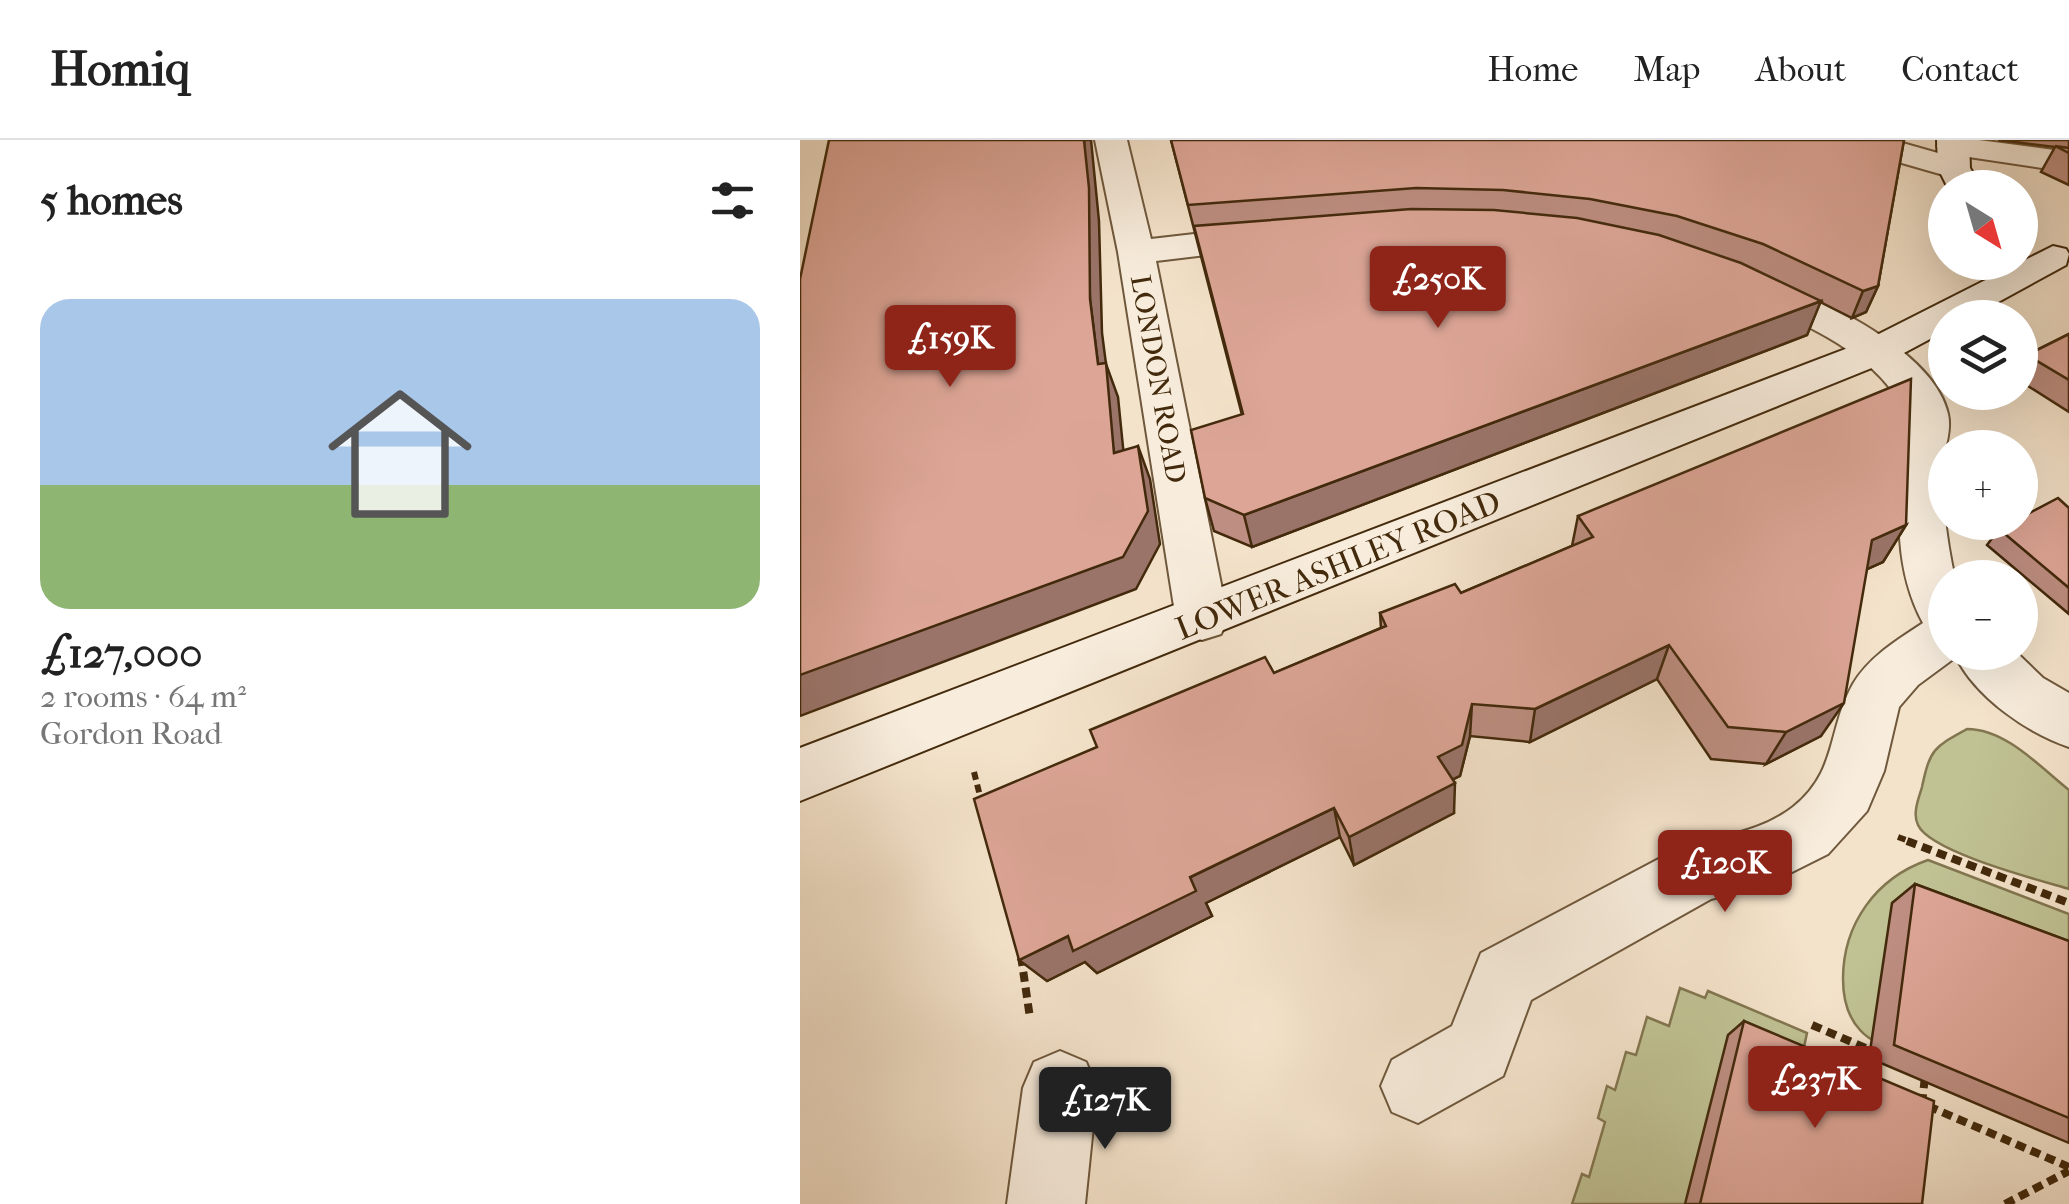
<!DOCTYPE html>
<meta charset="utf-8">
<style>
body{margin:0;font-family:"IM FELL French Canon",serif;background:#f6f6f6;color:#222;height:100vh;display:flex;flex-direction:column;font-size:38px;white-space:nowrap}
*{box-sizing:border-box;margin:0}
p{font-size:32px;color:#767676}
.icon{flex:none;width:55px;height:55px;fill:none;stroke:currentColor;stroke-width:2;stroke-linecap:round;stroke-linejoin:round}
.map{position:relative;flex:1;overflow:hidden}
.details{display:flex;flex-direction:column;background:#fff;width:800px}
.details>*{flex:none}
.needle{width:65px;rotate:143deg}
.tools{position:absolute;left:1128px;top:30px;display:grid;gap:20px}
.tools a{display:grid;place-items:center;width:110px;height:110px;border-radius:50%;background:#fff;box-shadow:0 10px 40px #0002;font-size:50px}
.price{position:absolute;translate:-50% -85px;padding:0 22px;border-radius:10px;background:#8f2418;color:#fff;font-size:32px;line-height:65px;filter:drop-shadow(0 2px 5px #0008)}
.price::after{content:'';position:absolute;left:50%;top:60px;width:30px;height:22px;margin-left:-15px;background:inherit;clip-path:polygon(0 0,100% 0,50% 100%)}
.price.on{background:#222;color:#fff}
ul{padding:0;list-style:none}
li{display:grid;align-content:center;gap:20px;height:530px;padding:0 40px}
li+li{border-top:2px solid #e0e0e0}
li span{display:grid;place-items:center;height:310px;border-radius:30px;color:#555}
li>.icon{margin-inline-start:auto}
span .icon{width:180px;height:180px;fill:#fffc;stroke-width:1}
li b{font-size:42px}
h2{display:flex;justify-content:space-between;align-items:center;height:120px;padding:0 40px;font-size:42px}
header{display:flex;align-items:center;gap:60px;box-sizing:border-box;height:140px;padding:0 50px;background:#fff;border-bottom:2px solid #e0e0e0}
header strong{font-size:48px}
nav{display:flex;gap:55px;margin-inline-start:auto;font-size:35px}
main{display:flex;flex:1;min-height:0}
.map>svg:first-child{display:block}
</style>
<header>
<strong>Homiq</strong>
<nav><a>Home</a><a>Map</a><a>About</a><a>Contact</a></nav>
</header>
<main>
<section class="details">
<h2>5 homes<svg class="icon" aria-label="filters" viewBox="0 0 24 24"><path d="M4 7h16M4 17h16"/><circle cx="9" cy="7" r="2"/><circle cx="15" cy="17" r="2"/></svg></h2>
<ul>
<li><span style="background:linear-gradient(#a9c7e8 60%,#8fb573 0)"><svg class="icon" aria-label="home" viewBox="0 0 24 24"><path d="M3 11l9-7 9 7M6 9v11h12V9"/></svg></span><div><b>£127,000</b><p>2 rooms · 64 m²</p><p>Gordon Road</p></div></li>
</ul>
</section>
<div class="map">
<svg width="1269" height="1064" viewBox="0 0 1269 1064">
<rect width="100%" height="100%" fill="#f4e3cb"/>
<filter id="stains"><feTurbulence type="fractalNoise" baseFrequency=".002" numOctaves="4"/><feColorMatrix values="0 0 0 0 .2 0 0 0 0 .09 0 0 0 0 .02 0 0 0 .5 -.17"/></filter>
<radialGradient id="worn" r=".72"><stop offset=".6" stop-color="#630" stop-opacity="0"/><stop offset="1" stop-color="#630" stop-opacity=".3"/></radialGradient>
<g fill="#c0c294" stroke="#827650" stroke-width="2.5">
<path d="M1167,589C1206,589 1240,627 1269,650V749C1239,740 1130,712 1118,685C1112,673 1119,658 1122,647C1130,609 1134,607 1167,589Z"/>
<path d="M1128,720L1269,774V831L1116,919C1099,911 1073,905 1060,890C1047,876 1043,858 1043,839C1043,784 1076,738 1128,720Z"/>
<path d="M880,848L905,858L908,851L1007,893L1000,926L886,1064H772L782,1034L789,1037L805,982L798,978L807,946L815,950L826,912L836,915L847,877L869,886Z"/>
</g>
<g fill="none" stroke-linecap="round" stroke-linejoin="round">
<defs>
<g id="street">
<path d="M295,0H327L351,99L473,85L486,88L491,96L486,104L473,107L356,121L428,479L421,494L402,500L383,494L376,479L318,112Z"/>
<path d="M1041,0H1092L1166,21L1170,28L1166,35L1154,38L1046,7Z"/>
<path d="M1141,0H1179L1269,12V32L1142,13L1137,6Z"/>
<path d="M946,134C1006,149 1134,208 1148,274C1151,287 1147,302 1145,309C1137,337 1148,409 1155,438H1145V512H1216L1243,538L1269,553V607C1227,593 1176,557 1156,517L1118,545L1099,567L1084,631L1067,671L1028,714L966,745L911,759L731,860L703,936L618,983L592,972L581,946L592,920L652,886L681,813L870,713C912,696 957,695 993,667C1038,631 1027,590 1053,544C1069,517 1097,500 1123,483C1088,418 1101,348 1105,277C1087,215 988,176 933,153L927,145L933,137Z"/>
<path d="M260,911L286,922L297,948L285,1064H207L223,948L234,922Z"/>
</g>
<g id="secondary">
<path d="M1137,0H1169L1170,28L1182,48H1148L1138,28Z"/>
<path d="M1253,106L1266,109L1269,114L1266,125L1169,178H1145V191L1089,221L0,661V608L1061,203Z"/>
</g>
</defs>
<use href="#street" stroke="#6f583c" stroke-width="4"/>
<use href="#secondary" stroke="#432a0c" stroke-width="4"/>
<g stroke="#432a0c" stroke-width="6" stroke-dasharray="8 5" stroke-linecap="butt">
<path d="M174,632L182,664"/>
<path d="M1098,697L1114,703"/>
</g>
<g stroke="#432a0c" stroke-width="8" stroke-dasharray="10 6" stroke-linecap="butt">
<path d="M1107,701L1269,763"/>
<path d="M221,816L230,878"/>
<path d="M1012,885L1075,912"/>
<path d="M1122,964L1125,936"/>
<path d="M1128,966L1269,1027"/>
<path d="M1205,1064L1269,1031"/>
</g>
<use href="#street" fill="#f8eddd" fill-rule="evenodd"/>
<use href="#secondary" fill="#f8eddd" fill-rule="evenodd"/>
</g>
<g fill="#bd8e81" stroke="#432a0c" stroke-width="2.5">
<path d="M371,0H1104L1078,146L1066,172L1052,178L1020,162L1007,195L452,407L414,391L405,358L442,275Z"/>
<path d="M1198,0H1269V45L1241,32L1255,7Z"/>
<path d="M1269,194V272L1220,241V226L1227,215Z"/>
<path d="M1269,368V474L1187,405L1199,389Z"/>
<path d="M778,376L1106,385L1083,422L1067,429L1021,596L966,624L911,619L857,539L730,602L670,596L660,636L652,640L654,673L554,725L540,697L406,763L412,776L297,833L285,822L247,841L474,533L581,488L580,473L661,453L772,406Z"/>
<path d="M1115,744L1269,801V1003L1069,918L1092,763Z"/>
<path d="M944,881L1122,1064H885L928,895Z"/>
</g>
<g fill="#9a7469" stroke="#432a0c" stroke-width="2.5">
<path d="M284,0H291L299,81L302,193L306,224L318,257L327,347L314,313L298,224L290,159Z"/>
<path d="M1078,146L1066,172L1052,178L1063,151Z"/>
<path d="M1021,161L1007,195L452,407L444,375Z"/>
<path d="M338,306L350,339L360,404L336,449L0,576V535Z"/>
<path d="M1106,385L1083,422L1050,437L1072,400Z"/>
<path d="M869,505L857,539L730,602L735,569Z"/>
<path d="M1044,563L1021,596L966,624L986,592Z"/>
<path d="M672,564L670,596L660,636L637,647L638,617Z"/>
<path d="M655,643L654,673L554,725L549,697Z"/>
<path d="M534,668L540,697L406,763L412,776L297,833L285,822L247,841L219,820Z"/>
</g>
<g fill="#dca596" stroke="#432a0c" stroke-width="2.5">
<path d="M29,0H284L289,48L290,159L298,224L306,223L314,313L338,306L348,371L323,417L0,535V139Z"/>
<path d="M371,0H1104L1078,146L1063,151L963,104L877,76L790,59L703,50L616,48L388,65Z"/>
<path d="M1255,6L1269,8V13Z"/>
<path d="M611,69L694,70L777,78L859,95L941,123L1021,161L444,375L405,358L391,290L443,274L394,86Z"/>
<path d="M1269,194V240L1227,215Z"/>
<path d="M1111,239L1106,385L1072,400L1044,563L986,592L928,587L869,505L735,569L672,564L662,605L638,617L655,643L549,697L534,668L390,737L396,751L273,811L268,796L219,820L174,659L297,607L290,590L465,517L474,533L586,486L580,473L655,444L661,453L793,397L778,376Z"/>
<path d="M1258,358L1269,368V448L1199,389L1211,382H1220V378Z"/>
<path d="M1115,744L1269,801V978L1094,905Z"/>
<path d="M944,881L1134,961L1122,1064H900Z"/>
</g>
<g text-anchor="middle" stroke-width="10" stroke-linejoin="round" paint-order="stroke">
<g font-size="28" fill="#432a0c" stroke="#f8eddd">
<text transform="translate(359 239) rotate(80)" y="10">LONDON ROAD</text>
</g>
<g font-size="32" fill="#432a0c" stroke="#f8eddd">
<text transform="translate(538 425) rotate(-22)" y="11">LOWER ASHLEY ROAD</text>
</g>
</g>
<rect width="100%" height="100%" filter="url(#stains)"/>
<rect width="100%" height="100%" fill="url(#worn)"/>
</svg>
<div class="tools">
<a><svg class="needle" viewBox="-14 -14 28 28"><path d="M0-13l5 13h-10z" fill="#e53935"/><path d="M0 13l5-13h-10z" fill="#767676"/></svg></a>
<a><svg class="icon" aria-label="layers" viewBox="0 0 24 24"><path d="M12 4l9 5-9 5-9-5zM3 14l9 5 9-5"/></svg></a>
<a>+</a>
<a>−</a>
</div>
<b class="price" style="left:638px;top:191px">£250K</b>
<b class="price" style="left:150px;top:250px">£159K</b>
<b class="price" style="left:925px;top:775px">£120K</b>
<b class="price" style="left:1015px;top:991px">£237K</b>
<b class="price on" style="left:305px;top:1012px">£127K</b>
</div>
</main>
